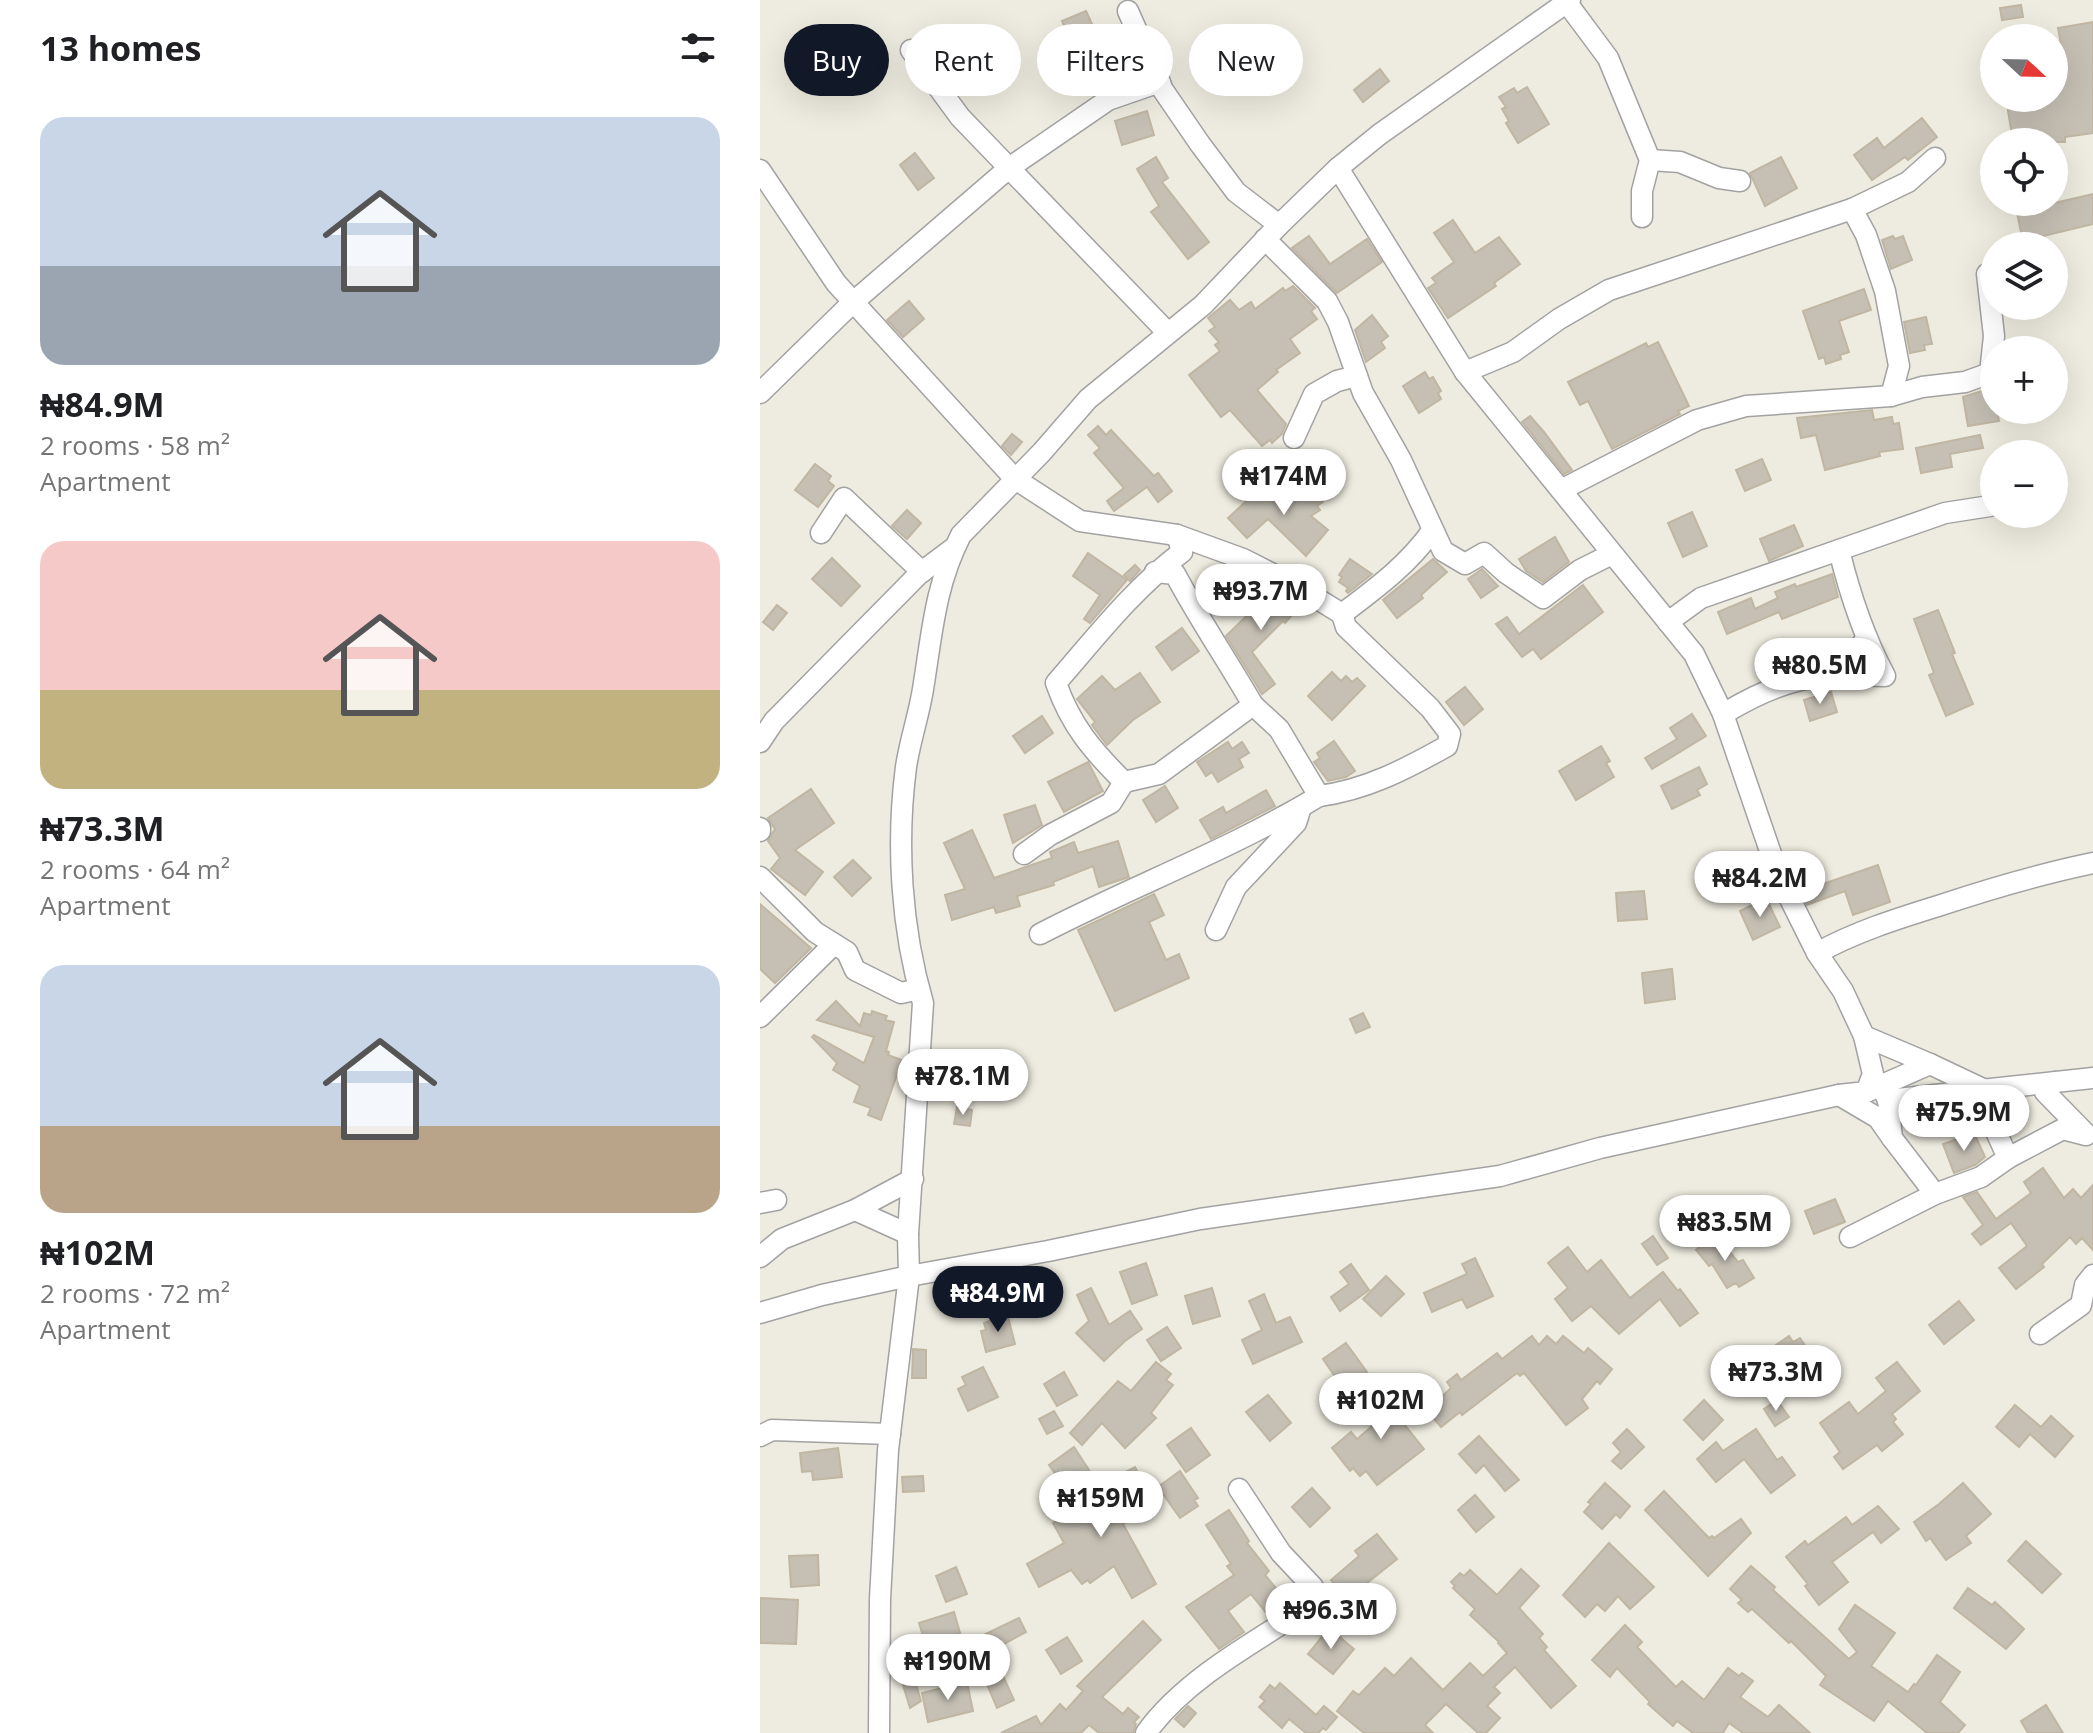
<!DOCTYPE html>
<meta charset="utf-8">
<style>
body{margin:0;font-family:"Open Sans",sans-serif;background:#f2f2f2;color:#202124;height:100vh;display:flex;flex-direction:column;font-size:30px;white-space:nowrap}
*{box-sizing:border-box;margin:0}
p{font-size:26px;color:#757577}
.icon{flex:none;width:44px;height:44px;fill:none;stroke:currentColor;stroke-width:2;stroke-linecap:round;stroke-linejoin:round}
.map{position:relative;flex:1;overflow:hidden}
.side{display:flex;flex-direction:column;background:#fff;width:760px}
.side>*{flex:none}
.top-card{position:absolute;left:24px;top:24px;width:760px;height:72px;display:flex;gap:16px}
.needle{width:52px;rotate:112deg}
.tools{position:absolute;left:1220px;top:24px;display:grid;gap:16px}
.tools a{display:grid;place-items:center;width:88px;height:88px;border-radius:50%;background:#fff;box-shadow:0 8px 32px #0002;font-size:40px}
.price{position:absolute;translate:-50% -68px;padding:0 18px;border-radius:28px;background:#fff;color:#222;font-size:26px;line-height:52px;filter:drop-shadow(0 2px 4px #0008)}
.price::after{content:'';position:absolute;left:50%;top:48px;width:24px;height:18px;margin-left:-12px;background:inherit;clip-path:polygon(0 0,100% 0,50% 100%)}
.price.selected{background:#111827;color:#fff}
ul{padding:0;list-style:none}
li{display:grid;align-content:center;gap:16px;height:424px;padding:0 40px}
li span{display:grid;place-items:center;height:248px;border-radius:24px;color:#555}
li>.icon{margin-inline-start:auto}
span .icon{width:144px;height:144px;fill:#fffc;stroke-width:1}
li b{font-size:34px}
h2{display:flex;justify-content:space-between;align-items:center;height:96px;padding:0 40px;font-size:34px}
.tag{padding:0 28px;border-radius:36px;background:#fff;box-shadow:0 8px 32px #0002;font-size:28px;line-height:72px}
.tag.selected{background:#111827;color:#fff}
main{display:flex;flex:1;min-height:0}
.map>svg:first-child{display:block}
</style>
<main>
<section class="side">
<h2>13 homes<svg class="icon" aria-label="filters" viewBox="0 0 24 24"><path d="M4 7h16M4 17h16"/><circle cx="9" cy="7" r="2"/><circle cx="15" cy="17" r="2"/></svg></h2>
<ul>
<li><span style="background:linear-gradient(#c9d6e8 60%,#9aa5b1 0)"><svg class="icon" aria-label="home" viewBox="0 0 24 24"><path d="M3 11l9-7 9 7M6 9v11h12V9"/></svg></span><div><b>₦84.9M</b><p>2 rooms · 58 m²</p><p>Apartment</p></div></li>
<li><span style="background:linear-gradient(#f6c9c9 60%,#c2b280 0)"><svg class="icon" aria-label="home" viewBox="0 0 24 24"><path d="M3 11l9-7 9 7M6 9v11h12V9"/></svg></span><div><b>₦73.3M</b><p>2 rooms · 64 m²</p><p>Apartment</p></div></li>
<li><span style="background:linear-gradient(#c9d6e8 65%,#b9a48a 0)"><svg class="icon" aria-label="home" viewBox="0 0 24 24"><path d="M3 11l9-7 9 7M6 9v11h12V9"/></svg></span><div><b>₦102M</b><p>2 rooms · 72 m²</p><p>Apartment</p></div></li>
</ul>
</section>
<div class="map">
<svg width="1333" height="1733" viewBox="0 0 1333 1733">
<rect width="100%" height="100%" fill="#eeece0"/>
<g fill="#c5bfb4" stroke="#c0b6a2" stroke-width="2">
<path d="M1261,5L1263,17L1242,20L1240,8Z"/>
<path d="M326,11L332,24L308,35L302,21Z"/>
<path d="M1333,22V133L1305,137V142H1253L1246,98H1294V62L1304,60L1298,28Z"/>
<path d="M474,37L486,63L464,72L452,46Z"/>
<path d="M620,69L629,81L603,102L594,90Z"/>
<path d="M767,87L789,124L758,143L746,123L749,121L742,109L746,107L739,97L754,88L757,93Z"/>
<path d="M387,111L394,135L362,145L355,121Z"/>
<path d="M1162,118L1177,137L1148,160L1145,157L1112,180L1094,155L1117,138L1124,148Z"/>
<path d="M155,153L174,178L158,190L140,165Z"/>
<path d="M396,157L408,178L402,182L449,242L428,259L391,212L399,206L377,169Z"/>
<path d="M1021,157L1037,188L1005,206L990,173Z"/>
<path d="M1333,194V224L1263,241L1255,204L1276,202L1277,207Z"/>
<path d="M693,220L715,253L739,237L760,264L734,283L736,286L688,318L668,288L676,283L672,278L694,262L674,233Z"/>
<path d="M549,236L570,264L607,239L622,262L577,293L532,248Z"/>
<path d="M1133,236L1135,239L1143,236L1152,260L1131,269L1122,240Z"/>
<path d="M533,286L555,308L551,311L557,319L530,339L540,353L516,370L518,372L497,390L526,424L522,434L512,443L510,440L502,446L470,410L461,417L429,375L460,351L455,345L459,342L449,331L455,327L448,318L470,300L479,310L491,302L495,309L523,288L525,291Z"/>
<path d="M1104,289L1111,310L1079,321L1089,352L1080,355L1081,359L1066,364L1064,357L1059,359L1043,311Z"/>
<path d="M149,301L164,319L143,337L127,320Z"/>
<path d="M612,315L628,336L621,342L625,348L606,362L595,330Z"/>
<path d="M1166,317L1172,344L1164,345L1165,350L1150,353L1144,322Z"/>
<path d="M898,342L929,406L918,411L920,414L852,449L828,401L820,405L808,382L886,343L888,347Z"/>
<path d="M665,372L669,379L673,377L681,391L678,393L681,399L659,413L643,386Z"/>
<path d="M1225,390L1226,394L1234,393V410H1237L1239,421L1208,426L1203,397Z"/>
<path d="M1112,410L1114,420L1132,417L1133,424L1139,423L1143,449L1119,452L1120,456L1065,470L1056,435L1041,438L1037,418Z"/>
<path d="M770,416L784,432L812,470L804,474L762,422Z"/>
<path d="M338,426L346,435L351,430L394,476L398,473L412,491L398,502L387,487L354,511L347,501L364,488L334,453L340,448L328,435Z"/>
<path d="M252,434L262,442L251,455L242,446Z"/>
<path d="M1220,435L1223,448L1190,454L1192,467L1161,473L1156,448Z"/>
<path d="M1002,459L1011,480L985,491L976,470Z"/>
<path d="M55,464L71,476L68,481L74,486L58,507L35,490Z"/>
<path d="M546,487L548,490L553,487L563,502L557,506L560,510L551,516L568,530L546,556L508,519L487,538L468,518L495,493L499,498L505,492L511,499L526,489L528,491L537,489L539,492Z"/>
<path d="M147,510L161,523L147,539L132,526Z"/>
<path d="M932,512L947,546L923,557L908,523Z"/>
<path d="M1034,525L1043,546L1009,561L1000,539Z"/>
<path d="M795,537L809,562L783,582L766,571L759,559Z"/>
<path d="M328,553L367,580L330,623L324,619L340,595L313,576Z"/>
<path d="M72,558L100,586L81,606L52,579Z"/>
<path d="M590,559L612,574L588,593L586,591L588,588L579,582L582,577L579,575Z"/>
<path d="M673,559L687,572L661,595L663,598L637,618L623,600Z"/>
<path d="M375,565L380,570L370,581L364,575Z"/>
<path d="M722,569L738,586L721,598L708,579Z"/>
<path d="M1072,574L1078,597L1022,619L1019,612L967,634L958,612L991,598L995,609L1018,598L1015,592L1035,584L1036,587Z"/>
<path d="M823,585L843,612L781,659L773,649L762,657L736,624L747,617L759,634Z"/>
<path d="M507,586L530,598L540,606L525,623L523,621L492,652L515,684L502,694L466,636L501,602L496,598Z"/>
<path d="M17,605L27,613L13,630L3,622Z"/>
<path d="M1178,610L1195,653L1192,654L1213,704L1186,716L1169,675L1174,673L1154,619Z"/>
<path d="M422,628L439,651L412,670L396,647Z"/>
<path d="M572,672L581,681L586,676L592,682L597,678L605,686L572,720L548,696Z"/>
<path d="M380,673L400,702L373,720L347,745L332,725L335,722L317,699L342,676L355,690Z"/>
<path d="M705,687L723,709L704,725L686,702Z"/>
<path d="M1071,692L1077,712L1050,721L1044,700Z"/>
<path d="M932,714L946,736L892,769L885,758L917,739L910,728Z"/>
<path d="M282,716L293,733L265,753L253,736Z"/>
<path d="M574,741L595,771L586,777L568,781L554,762L560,758L557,753Z"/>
<path d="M468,742L472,749L482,742L489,753L479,759L483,767L458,782L452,772L446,776L437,762Z"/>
<path d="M841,746L850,761L846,763L854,777L816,800L799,771Z"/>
<path d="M328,762L343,791L304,812L288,782Z"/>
<path d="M939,767L947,784L937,790L940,795L912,809L901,786Z"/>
<path d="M405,786L418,808L396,822L383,800Z"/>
<path d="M51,789L74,823L35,850L63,872L45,895L11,869L20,858L8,841L15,829L8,818Z"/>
<path d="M506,790L515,806L451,839L440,820L463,807L466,813Z"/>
<path d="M275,805L282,825L253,843L244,815Z"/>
<path d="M212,830L234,878L292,858L290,852L314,842L318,853L358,841L369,877L339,887L333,866L293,882L294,885L257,896L260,906L236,913L234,907L192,920L185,895L205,889L184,843Z"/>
<path d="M93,860L111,878L92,896L74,877Z"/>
<path d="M1118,865L1130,902L1093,915L1085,891L1047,905L1042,891Z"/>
<path d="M884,891L887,919L858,921L856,893Z"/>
<path d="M394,894L404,915L389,922L406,960L419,954L429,978L355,1011L318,930Z"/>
<path d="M1006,898L1020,927L993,940L980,911Z"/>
<path d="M0,904L51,948L15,983L0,969Z"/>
<path d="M912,969L915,999L885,1003L882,973Z"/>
<path d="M76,1001L100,1026L104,1013L111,1015L112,1011L127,1016L125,1020L134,1022L126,1051L129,1052L128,1055L142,1060L121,1120L108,1115L111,1108L94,1102L100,1086L73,1070L77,1063L52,1037L54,1035L104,1063L114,1037L57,1020Z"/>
<path d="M603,1013L610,1027L596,1033L590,1019Z"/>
<path d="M197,1107L212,1110L210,1126L194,1124Z"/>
<path d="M1214,1133L1225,1157L1215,1165L1194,1173L1183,1144Z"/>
<path d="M1283,1168L1304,1198L1313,1189L1321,1198L1333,1185V1250L1322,1238L1316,1244L1310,1237L1282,1264L1284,1267L1256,1289L1239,1268L1267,1246L1251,1223L1221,1245L1212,1234L1223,1225L1203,1197L1217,1192L1236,1219L1271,1193L1264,1182Z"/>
<path d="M1075,1199L1085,1222L1054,1234L1045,1211Z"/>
<path d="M955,1234L978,1262L983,1260L994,1278L979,1287L976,1283L967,1288L952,1264L949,1266L936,1250Z"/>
<path d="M893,1236L908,1258L897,1265L882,1244Z"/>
<path d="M808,1247L827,1272L841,1260L870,1298L903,1272L918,1291L920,1289L938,1313L920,1326L900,1299L859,1334L831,1306L812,1321L795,1299L808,1288L788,1263Z"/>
<path d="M715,1258L733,1296L707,1308L702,1299L672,1312L664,1293L707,1274L702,1264Z"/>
<path d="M386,1263L397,1295L372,1304L360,1272Z"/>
<path d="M591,1264L609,1290L580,1311L571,1297L589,1284L580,1272Z"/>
<path d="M626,1276L644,1294L621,1316L603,1299Z"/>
<path d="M331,1288L349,1325L370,1311L382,1329L365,1341L344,1361L316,1333L329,1321L317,1295Z"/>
<path d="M452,1288L460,1316L433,1324L425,1296Z"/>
<path d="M504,1294L516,1323L530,1317L542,1342L493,1364L482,1340L502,1330L489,1301Z"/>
<path d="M1199,1301L1214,1320L1184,1344L1169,1325Z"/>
<path d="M242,1316V1318L248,1317L255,1344L226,1352L221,1331L226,1330L224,1323Z"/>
<path d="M407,1327L421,1348L401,1361L387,1340Z"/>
<path d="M772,1336L779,1345L787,1336L796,1344L803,1336L824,1353L828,1348L852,1369L840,1384L837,1381L822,1399L828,1408L806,1425L764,1373L760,1376L757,1373L702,1415L700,1412L681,1427L667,1410L691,1388L687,1382L697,1374L701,1380L737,1353L742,1359Z"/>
<path d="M1029,1336L1033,1342L1040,1338L1054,1359L1029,1376L1015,1354L1020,1351L1016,1345Z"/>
<path d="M586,1343L607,1372L583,1388L563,1359Z"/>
<path d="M153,1349L166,1350V1378H152Z"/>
<path d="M396,1362L411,1374L406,1380L413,1385L391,1413L396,1418L365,1448L342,1423L322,1445L310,1433L358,1381L371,1391Z"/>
<path d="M1137,1362L1160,1391L1132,1414L1136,1419L1133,1422L1143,1434L1122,1451L1117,1445L1083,1469L1074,1457L1080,1452L1060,1423L1089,1402L1098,1414L1126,1391L1116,1378Z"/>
<path d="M223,1367L238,1397L208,1411L198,1389L206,1385L202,1377Z"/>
<path d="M304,1372L317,1395L297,1406L284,1384Z"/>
<path d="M628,1385L652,1415L643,1423L664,1449L617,1485L606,1471L600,1476L593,1468L590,1471L572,1448L591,1432L597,1439L617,1422L614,1418L617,1416L612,1410L620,1403L614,1396Z"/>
<path d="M508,1395L531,1423L510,1441L486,1412Z"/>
<path d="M944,1400L963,1420L943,1440L924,1420Z"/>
<path d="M1017,1400L1029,1417L1015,1426L1004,1409Z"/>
<path d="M1255,1405L1281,1427L1291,1416L1313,1436L1295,1457L1270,1434L1259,1447L1236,1427Z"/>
<path d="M294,1411L303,1426L287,1434L279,1419Z"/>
<path d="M431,1428L450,1455L426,1472L407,1445Z"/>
<path d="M867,1429L884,1447L861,1469L852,1461L861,1452L853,1443Z"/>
<path d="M996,1429L1017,1460L1022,1457L1035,1475L1011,1493L984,1459L956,1482L937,1459L956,1442L963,1451Z"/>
<path d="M719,1436L759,1480L745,1491L724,1465L716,1473L699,1454Z"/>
<path d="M314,1447L329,1470L305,1487L289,1465Z"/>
<path d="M78,1448L82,1477L53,1480L52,1471L42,1472L40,1453Z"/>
<path d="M375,1467L385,1487L391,1483L401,1498L363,1524L396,1584L372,1598L354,1566L330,1583L328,1580L322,1584L311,1570L279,1587L267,1564L304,1543L293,1523L365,1480L362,1474Z"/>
<path d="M420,1471L438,1498L434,1500L438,1506L420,1518L398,1487Z"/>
<path d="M163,1476L164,1491L143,1492L142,1477Z"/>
<path d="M845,1483L870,1506L860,1518L856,1514L842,1529L824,1512L831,1504L828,1502Z"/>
<path d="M1203,1483L1231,1514L1206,1536L1211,1543L1186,1560L1170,1538L1166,1541L1154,1522L1179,1504Z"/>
<path d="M552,1488L570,1508L550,1527L532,1507Z"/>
<path d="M904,1491L949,1538L952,1536L954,1538L981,1519L991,1533L948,1576L885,1510Z"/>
<path d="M715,1495L734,1517L716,1532L698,1510Z"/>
<path d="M1118,1506L1139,1529L1121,1543L1113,1532L1072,1562L1088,1582L1059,1605L1045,1586L1048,1584L1026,1557L1045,1541L1048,1545L1086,1517L1092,1525Z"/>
<path d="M469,1510L489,1541L487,1543L509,1571L505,1575L526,1600L508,1615L491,1594L468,1611L484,1632L459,1649L426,1607L474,1575L467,1566L471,1564L446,1525Z"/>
<path d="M617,1534L637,1559L587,1599L571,1580L599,1556L595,1551Z"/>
<path d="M1266,1541L1301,1574L1282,1593L1248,1561Z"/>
<path d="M849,1543L894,1587L870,1609L858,1596L845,1611L837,1604L825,1617L803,1595Z"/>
<path d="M58,1555L59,1585L31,1587L29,1556Z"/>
<path d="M991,1566L1015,1587L1013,1590L1089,1659L1097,1652L1079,1629L1095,1605L1135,1633L1111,1666L1148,1692L1154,1684L1156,1685L1177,1655L1200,1672L1180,1702L1205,1725L1198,1733H1167L1128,1701L1114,1721L1060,1685L1066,1676L1031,1641L1029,1643L992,1609L988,1612L978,1603L982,1600L970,1589Z"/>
<path d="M196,1567L207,1594L186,1602L176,1576Z"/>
<path d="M761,1569L779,1586L759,1608L783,1634L779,1638L787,1647L784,1650L816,1686L791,1708L755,1667L734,1687L740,1693L727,1706L740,1718L726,1733H718L686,1704L665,1725L673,1733H604L577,1711L593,1691L599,1695L625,1668L634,1676L651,1658L683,1690L710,1663L723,1676L747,1653L738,1643L739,1642L710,1615L715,1609L693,1588L695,1586L691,1582L700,1573L704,1576L710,1570L737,1595Z"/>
<path d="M1208,1588L1232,1605L1235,1602L1264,1629L1246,1649L1194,1608Z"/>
<path d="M0,1598L38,1600L36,1644L0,1643Z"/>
<path d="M194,1612L200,1633L196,1634L198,1639L167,1649L159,1623Z"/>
<path d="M259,1618L266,1632L240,1646L247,1661L238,1665L254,1700L237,1708L209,1642Z"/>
<path d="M383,1621L401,1640L342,1697L363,1714L368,1708L379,1717L374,1722L376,1724L373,1733H339L329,1725L321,1733H241L276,1716L281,1725L300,1704L306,1710L323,1691L317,1686Z"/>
<path d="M865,1625L882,1642L877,1647L916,1687L922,1681L944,1700L968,1668L979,1676L982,1673L993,1681L980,1697L1008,1717L1019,1705L1050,1733H983L969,1723L963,1733H933L917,1721L913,1726L888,1704L890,1702L857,1668L850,1677L832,1660Z"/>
<path d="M569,1628L594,1649L573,1674L548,1654Z"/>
<path d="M307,1637L322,1661L301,1674L286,1650Z"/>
<path d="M155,1681L161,1701L150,1708L143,1685Z"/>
<path d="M207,1682L213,1711L168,1722L162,1693Z"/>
<path d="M520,1683L556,1715L564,1706L577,1717L566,1730L563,1728L558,1733H546L529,1719L522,1728L499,1707L505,1701L500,1697L510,1685L515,1689Z"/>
<path d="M1286,1705L1303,1733H1268L1261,1721Z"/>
<path d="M428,1706L436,1713L424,1727L415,1719Z"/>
</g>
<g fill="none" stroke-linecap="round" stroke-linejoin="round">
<defs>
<g id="minor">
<path d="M807,3L848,58L890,160L882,191V217"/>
<path d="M368,11L403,90L440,144L476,192L519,225"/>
<path d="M151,50L200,117L408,333"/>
<path d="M890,160L920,162L959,178L980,181"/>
<path d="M0,170L76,283L255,479L320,521L417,535L483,559L540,588L582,614C615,589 648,565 672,531"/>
<path d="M1092,209L1106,235L1125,291L1139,366L1131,396"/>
<path d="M505,239L567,301L578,322L597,376L577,381L554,394L534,438"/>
<path d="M705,372L753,352L799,319L849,290L1092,209L1148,182L1175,158"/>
<path d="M597,376L603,393L641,460L683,551L705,564L724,553L746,573L783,598L820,570L852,554"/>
<path d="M0,393L91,304L249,168L348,100L400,82"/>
<path d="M801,490L937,420L986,406L1131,396L1162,387L1205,382L1230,373L1234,336L1227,274"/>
<path d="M61,533L84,498L162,572"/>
<path d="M908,622L941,598L1079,550"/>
<path d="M1073,674L1088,664L1105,640"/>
<path d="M493,705L519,729L559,796C606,790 646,769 687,746L690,734L670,708L586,627L582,614"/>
<path d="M963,714C1025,677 1054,673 1125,676C1103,635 1090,595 1079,550L1185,513L1230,506"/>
<path d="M0,742L14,721L159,574L195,547"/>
<path d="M364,782L399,774L493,705C467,660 439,619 415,574L395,572"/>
<path d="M0,828V831"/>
<path d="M264,854L290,835L351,803L364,782C333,751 311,726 296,683C336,637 373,589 422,552L417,535"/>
<path d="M0,877L55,932L87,952L95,970L141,993L159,989"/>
<path d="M456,930L476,887L536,823L541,807"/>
<path d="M280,934C372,886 470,850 559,796"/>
<path d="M1057,953C1095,932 1136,919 1178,906C1229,889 1280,874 1333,863"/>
<path d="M0,1017L74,944"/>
<path d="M1104,1036L1170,1064"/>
<path d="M1295,1082L1285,1092L1326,1134"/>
<path d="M1121,1086L1128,1100L1333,1078"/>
<path d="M1079,1095L1118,1118L1132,1138"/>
<path d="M1128,1100L1132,1138L1175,1194"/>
<path d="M1248,1158L1303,1129L1326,1135"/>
<path d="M0,1203L16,1200"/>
<path d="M95,1210L148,1234"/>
<path d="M1090,1237L1175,1194L1221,1177L1248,1158L1227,1112L1225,1090L1170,1064L1106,1092"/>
<path d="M0,1257L22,1239L95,1210L153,1179"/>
<path d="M0,1313L62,1295L149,1276L288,1251L440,1219L740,1176L840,1148L1079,1095L1106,1092L1113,1074L1104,1036L1083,991L1057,953L1019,877L963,714L934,654L705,372L578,168"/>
<path d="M1280,1334L1321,1305L1325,1285L1333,1275"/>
<path d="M0,1436L12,1430L130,1434"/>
<path d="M119,1733L120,1599L128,1450L149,1276L148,1234L163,1003C141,928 136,844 146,767C150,740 159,715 163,689C172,634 175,585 201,535L282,452L328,399L443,305L519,225L578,168L620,134L810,0"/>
<path d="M386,1733C424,1680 494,1642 549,1607L553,1587L521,1553L479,1489"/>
</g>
</defs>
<use href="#minor" stroke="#a2a2a2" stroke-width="23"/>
<use href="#minor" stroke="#fff" stroke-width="20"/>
</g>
</svg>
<div class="tools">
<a><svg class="needle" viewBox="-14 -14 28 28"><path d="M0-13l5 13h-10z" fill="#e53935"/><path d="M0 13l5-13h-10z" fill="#757577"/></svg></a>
<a><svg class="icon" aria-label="locate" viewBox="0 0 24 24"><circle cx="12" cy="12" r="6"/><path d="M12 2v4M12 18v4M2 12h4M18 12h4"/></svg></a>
<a><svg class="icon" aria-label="layers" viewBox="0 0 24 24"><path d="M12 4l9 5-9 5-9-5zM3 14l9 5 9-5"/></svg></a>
<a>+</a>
<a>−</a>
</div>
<b class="price" style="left:524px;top:517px">₦174M</b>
<b class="price" style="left:501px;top:632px">₦93.7M</b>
<b class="price" style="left:1060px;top:706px">₦80.5M</b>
<b class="price" style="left:1000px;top:919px">₦84.2M</b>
<b class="price" style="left:203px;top:1117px">₦78.1M</b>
<b class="price" style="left:1204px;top:1153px">₦75.9M</b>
<b class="price" style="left:965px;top:1263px">₦83.5M</b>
<b class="price selected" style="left:238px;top:1334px">₦84.9M</b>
<b class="price" style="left:1016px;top:1413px">₦73.3M</b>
<b class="price" style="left:621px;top:1441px">₦102M</b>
<b class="price" style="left:341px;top:1539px">₦159M</b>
<b class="price" style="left:571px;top:1651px">₦96.3M</b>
<b class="price" style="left:188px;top:1702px">₦190M</b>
<div class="top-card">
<a class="tag selected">Buy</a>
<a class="tag">Rent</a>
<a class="tag">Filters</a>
<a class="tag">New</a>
</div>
</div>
</main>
